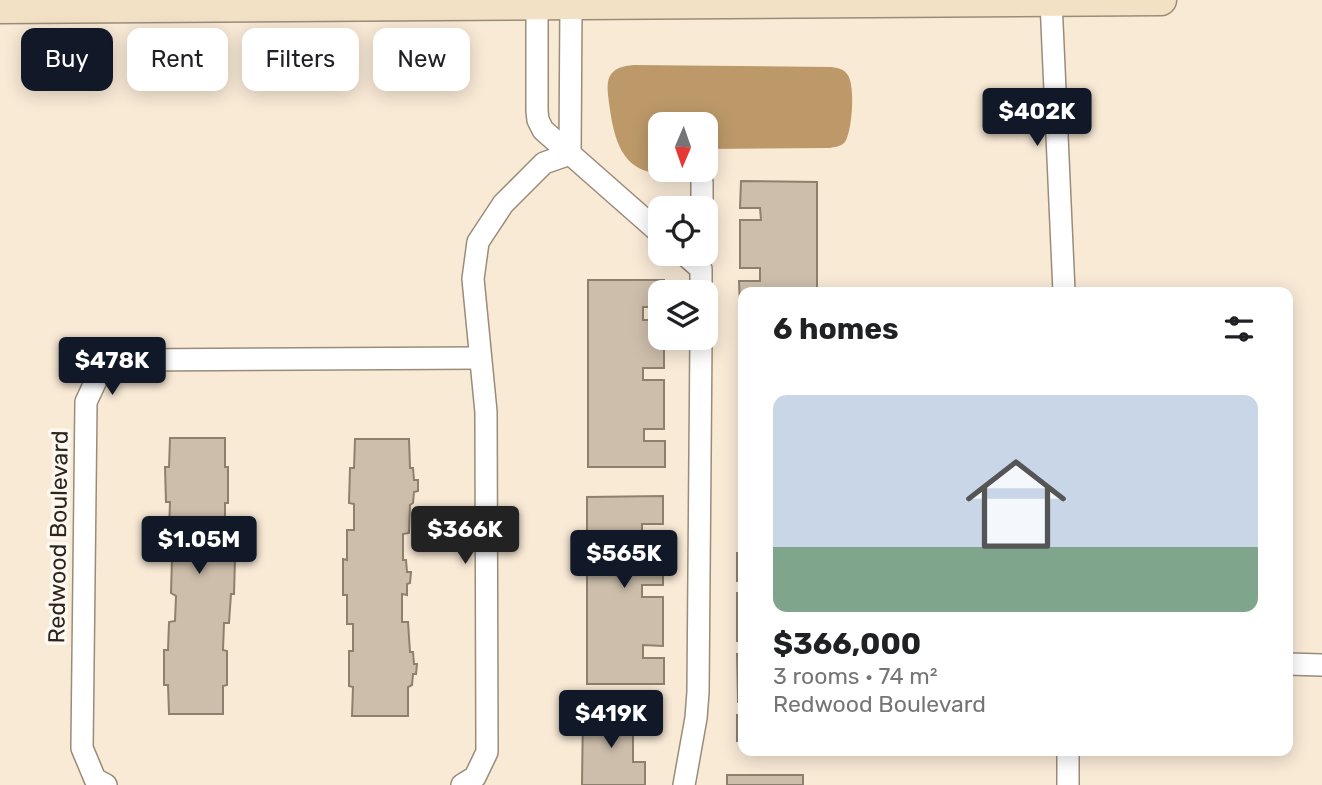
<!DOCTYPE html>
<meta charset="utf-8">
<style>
body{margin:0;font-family:Rubik,sans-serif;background:#f2f2f2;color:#202124;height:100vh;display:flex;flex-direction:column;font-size:26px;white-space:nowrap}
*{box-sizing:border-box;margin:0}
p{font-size:23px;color:#757577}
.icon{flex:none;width:38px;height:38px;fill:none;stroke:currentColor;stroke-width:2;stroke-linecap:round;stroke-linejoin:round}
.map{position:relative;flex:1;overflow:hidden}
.sheet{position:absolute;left:738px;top:287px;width:555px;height:469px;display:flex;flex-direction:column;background:#fff;border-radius:14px;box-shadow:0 4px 18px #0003}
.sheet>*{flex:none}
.top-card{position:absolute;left:21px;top:28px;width:612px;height:63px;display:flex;gap:14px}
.needle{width:46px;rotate:182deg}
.buttons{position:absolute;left:648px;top:112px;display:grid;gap:14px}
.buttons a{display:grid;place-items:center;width:70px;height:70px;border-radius:14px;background:#fff;box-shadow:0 4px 18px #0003;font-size:35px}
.price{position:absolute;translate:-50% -60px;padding:0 16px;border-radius:7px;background:#111827;color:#fff;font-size:23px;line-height:46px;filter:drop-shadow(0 2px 4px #0008)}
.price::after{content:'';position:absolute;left:50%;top:42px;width:21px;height:16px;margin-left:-10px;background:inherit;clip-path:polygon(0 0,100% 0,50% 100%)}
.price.selected{background:#222;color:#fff}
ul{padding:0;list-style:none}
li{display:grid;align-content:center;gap:14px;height:371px;padding:0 35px}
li+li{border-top:2px solid #e0e0e0}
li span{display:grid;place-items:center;height:217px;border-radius:14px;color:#555}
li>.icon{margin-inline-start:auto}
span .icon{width:126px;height:126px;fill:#fffc;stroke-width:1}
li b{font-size:30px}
h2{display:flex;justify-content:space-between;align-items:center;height:84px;padding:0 35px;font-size:30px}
.chip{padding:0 24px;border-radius:14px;background:#fff;box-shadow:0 4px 18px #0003;font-size:24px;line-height:63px}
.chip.selected{background:#111827;color:#fff}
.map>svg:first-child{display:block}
</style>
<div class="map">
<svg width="1322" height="785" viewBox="0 0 1322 785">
<rect width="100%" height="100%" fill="#f9ead6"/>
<path fill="#bd9969" d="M633,65L832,67C837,68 844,69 847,74C856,84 852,132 845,142C840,147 835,147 829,148L705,149V124H660V170H669L663,174C620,172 614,138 609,103C608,94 605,79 613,72C618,67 626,66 633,65Z"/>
<g fill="#cdbeab" stroke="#8e806e" stroke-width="2">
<path d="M741,181L817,182V292H744V307H740L739,281H760V268H740V220H761L760,208H740Z"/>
<path d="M588,280H664V292H660V307H643V320H660V338H664V368H643V380H664V429H644V441H665V467H588Z"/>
<rect x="739" y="336" width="5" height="27"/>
<rect x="739" y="376" width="5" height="48"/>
<rect x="739" y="437" width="5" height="48"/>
<path d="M170,438H225V467H228V503H225V529L231,530V559H235L234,594H231L229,623H224L223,650L227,651V685L223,686V714H169L168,685H164V650H168L169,622L175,621L176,596L171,593L172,558H175V532H169L170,502H166L165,467H169Z"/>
<path d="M355,439H409L410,468H413L414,480H418V491L414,492L413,503L410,505L409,533L403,534V560H406L407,572H411L410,583L407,584V595L402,594V622H408L410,652H413L414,664H417L416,674H413L412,685L408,687V716H352L353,687L349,686V651H353V624H347V595H343V559L347,560V530H354V504L349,503L350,468H354Z"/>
<path d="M663,496V524H642V536L663,537V585H642V597H663V646L643,645V658H664V684H587V497Z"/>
<rect x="739" y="498" width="5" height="26"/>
<rect x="737" y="553" width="7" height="28"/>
<rect x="737" y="593" width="7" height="48"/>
<path d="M737,654H744V702H738Z"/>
<path d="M583,713L645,714V730L633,729V762H645V785H582Z"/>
<rect x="737" y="715" width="7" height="26"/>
<rect x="727" y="775" width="76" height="10"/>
</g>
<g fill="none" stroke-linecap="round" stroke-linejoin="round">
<defs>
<g id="street">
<path d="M1051,1L1064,292"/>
<path d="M537,4V111L538,120L543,130L660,233"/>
<path d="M570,154L571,4"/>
<path d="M702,208V182"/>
<path d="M684,254L701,269V292"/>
<path d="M1288,664L1322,665"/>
<path d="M106,785L95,779L82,748L86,402L99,374L131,360L480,358"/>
<path d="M462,785L475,777L487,752L486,412L473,279L478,242L503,204L544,163L570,154"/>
<path d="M684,785L696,718L698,692L701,338"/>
<path d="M1068,785V751"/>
</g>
<path id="secondary" d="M0,8L1161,0"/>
</defs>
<use href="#street" stroke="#9a8c7a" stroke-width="24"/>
<use href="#secondary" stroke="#9a8c7a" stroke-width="33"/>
<use href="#street" stroke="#fff" stroke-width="21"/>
<use href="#secondary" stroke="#f3e1c5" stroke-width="30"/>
</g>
<g text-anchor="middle" stroke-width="7" stroke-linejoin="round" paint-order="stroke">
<g font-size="23" fill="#2b251e" stroke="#fff8f0">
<text transform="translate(58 537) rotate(-89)" y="8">Redwood Boulevard</text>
</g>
</g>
</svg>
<div class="buttons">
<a><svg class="needle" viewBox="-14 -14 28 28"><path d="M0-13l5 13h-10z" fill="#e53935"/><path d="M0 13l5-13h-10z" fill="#757577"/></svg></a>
<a><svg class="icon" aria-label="locate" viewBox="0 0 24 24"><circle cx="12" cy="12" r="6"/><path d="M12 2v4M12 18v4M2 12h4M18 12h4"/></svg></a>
<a><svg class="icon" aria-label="layers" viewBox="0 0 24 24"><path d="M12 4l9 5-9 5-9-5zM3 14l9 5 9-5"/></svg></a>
</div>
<b class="price" style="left:1037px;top:148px">$402K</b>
<b class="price" style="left:112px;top:397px">$478K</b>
<b class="price selected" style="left:465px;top:566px">$366K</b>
<b class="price" style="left:199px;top:576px">$1.05M</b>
<b class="price" style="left:624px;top:590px">$565K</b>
<b class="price" style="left:611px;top:750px">$419K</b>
<div class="top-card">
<a class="chip selected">Buy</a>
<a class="chip">Rent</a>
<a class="chip">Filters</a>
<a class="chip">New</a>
</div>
<section class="sheet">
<h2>6 homes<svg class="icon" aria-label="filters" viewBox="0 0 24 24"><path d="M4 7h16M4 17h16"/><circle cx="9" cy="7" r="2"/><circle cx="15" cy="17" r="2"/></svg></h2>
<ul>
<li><span style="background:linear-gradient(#c9d6e8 70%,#7fa58c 0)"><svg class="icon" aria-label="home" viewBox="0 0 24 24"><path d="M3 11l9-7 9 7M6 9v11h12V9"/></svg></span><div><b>$366,000</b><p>3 rooms · 74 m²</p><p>Redwood Boulevard</p></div></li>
</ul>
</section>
</div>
